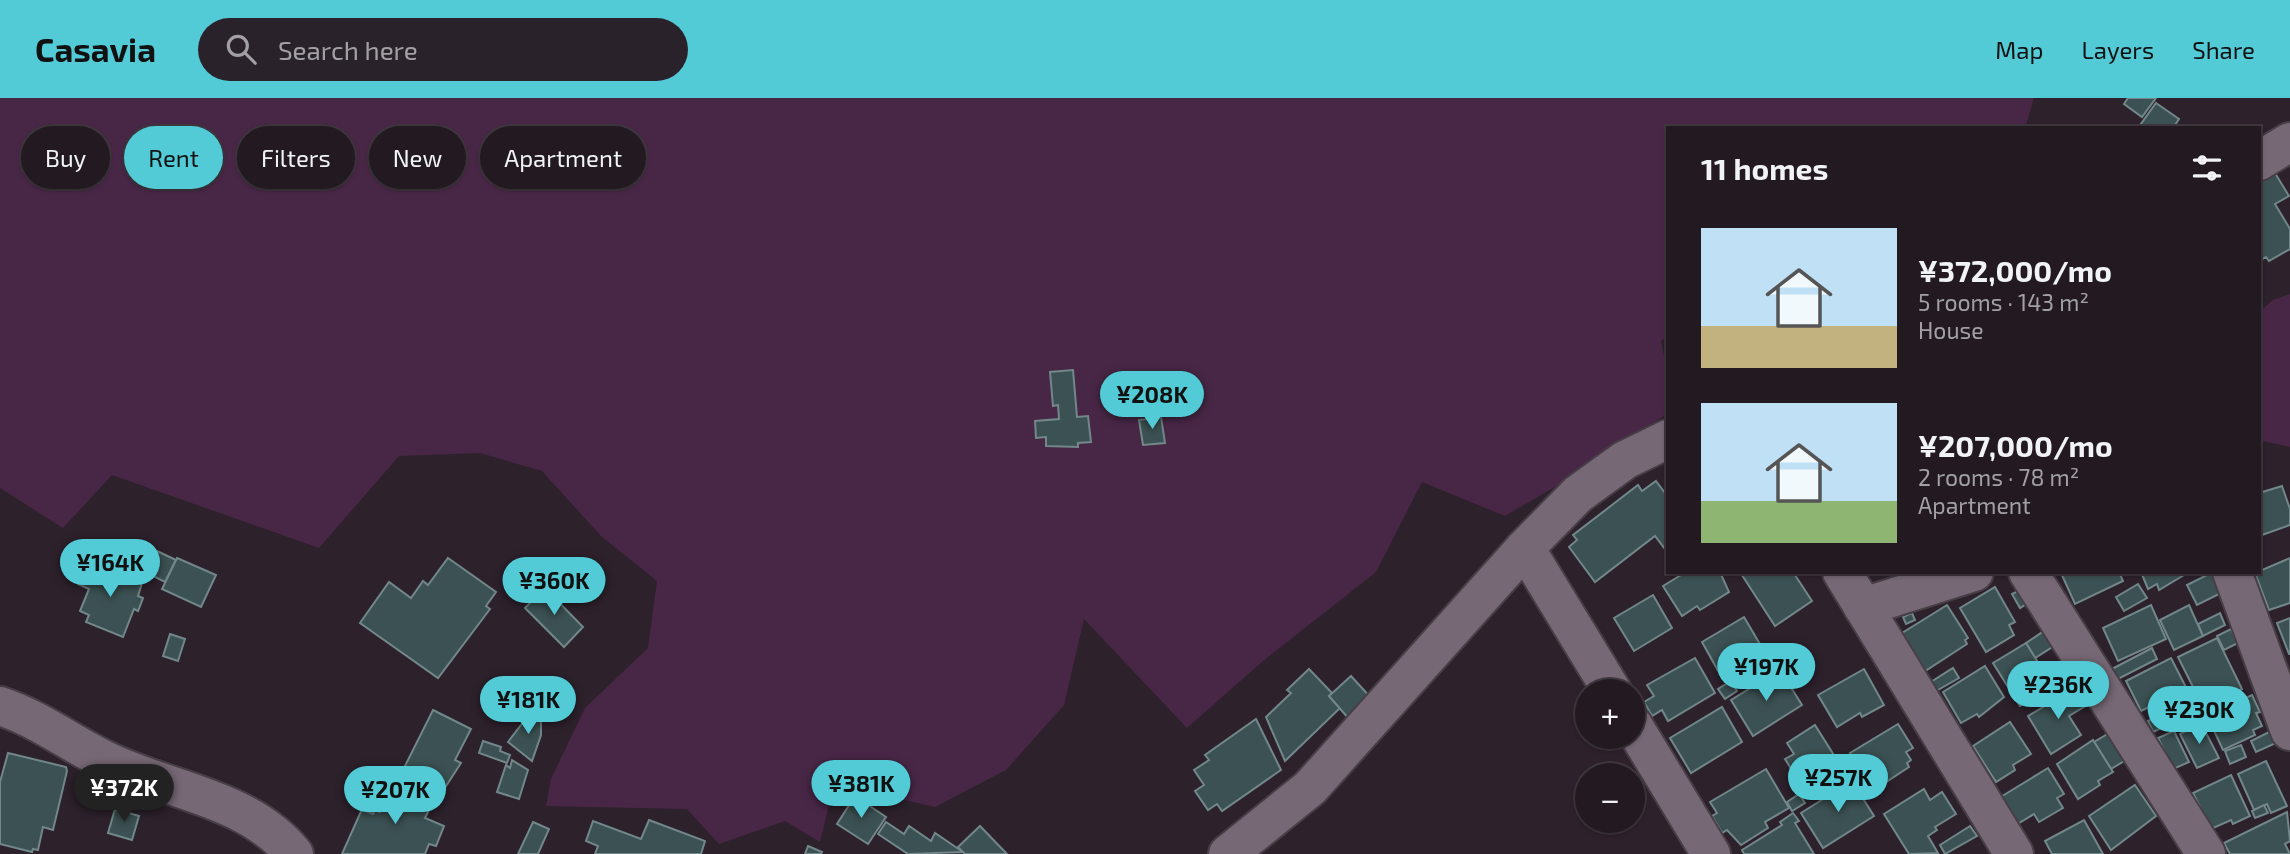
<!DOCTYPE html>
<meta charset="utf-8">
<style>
body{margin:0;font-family:"Exo 2",sans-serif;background:#2a222a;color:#f1f3f6;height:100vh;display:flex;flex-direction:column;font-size:26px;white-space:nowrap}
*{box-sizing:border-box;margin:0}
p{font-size:23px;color:#a2a0a5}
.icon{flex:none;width:38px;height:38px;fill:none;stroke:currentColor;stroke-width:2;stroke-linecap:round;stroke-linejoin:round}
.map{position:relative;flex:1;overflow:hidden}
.side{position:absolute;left:1666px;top:28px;width:595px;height:448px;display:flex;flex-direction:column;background:#221921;border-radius:0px;box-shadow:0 2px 5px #0004,0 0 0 2px #3f383f}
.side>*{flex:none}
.guide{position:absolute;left:21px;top:28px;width:665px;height:63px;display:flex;gap:14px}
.tools{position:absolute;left:1575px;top:581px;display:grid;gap:14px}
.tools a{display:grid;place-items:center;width:70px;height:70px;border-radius:50%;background:#221921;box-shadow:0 2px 5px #0004,0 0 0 2px #3f383f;font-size:35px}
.price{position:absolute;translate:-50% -60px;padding:0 16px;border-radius:24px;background:#52cbd7;color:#111;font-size:23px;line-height:46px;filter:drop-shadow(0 2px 4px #0008)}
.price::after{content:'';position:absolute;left:50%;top:42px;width:21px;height:16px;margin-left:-10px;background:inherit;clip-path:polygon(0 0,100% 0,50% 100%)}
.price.on{background:#222;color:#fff}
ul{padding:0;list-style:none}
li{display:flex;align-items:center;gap:21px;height:175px;padding:0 35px}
li span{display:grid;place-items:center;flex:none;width:196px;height:140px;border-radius:0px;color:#555}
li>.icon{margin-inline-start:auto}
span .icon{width:84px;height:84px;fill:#fffc;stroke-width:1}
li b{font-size:30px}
h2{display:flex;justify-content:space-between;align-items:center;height:84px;padding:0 35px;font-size:30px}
.tag{padding:0 24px;border-radius:32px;background:#221921;box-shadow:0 2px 5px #0004,0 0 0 2px #3f383f;font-size:24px;line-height:63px}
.tag.on{background:#52cbd7;color:#111}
header{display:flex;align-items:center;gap:42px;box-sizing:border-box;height:98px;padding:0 35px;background:#52cbd7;color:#111}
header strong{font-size:33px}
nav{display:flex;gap:38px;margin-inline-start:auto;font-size:24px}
.search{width:490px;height:63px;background:#2a222a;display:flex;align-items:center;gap:18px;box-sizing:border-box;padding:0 24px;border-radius:38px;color:#a2a0a5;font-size:26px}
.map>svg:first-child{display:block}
</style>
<header>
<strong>Casavia</strong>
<div class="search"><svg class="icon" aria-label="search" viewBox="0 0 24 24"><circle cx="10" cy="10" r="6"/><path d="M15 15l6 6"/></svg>Search here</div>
<nav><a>Map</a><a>Layers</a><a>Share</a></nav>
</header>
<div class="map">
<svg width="2290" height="756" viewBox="0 0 2290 756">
<rect width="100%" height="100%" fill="#2d212c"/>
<g fill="#482746">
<path d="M0,0H2034L2025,30H1668V238L1661,243L1668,277V315L1589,369L1505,418L1422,384L1376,474L1263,563L1187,630L1084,521L1064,607L1006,672L935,709L834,686L820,744L785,723L719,746L687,711L546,708L551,681L585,610L648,550L657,483L601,438L542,373L480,355L399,358L319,450L112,377L63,430L0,390Z"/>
<path d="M2290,196V349L2259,342V214L2273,202Z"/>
</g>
<g fill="#3c5153" stroke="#718789" stroke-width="2">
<path d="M2128,0H2156L2142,19L2124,6Z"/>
<path d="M2156,5L2179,21L2173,30H2138Z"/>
<path d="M2275,75L2289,98L2275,106L2290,131V151L2269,163L2266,159L2259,163V84Z"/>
<path d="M1073,272L1077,319L1088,318L1091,344L1078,345V349L1046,348V339L1036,340L1035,323L1059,321L1058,307L1053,308L1050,274Z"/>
<path d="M1161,319L1165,345L1143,347L1139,322Z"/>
<path d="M1656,383L1668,399V455L1655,438L1595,484L1569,449L1577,442L1573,437L1638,387L1642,393Z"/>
<path d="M2282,388L2290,411V427L2259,438V395Z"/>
<path d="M157,453L176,462L165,484L147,475Z"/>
<path d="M177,460L216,477L201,509L162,491Z"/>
<path d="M448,460L496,494L486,508L490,511L438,580L360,525L389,484L411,500L423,483L428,487Z"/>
<path d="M2290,460V505L2269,512L2255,475Z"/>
<path d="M89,465L142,485L138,498L143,500L138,513L134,511L123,539L86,524L89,517L80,513L89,491L78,486Z"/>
<path d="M1686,474H1720L1729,494L1700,512L1697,508L1682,518L1663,488Z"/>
<path d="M1740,474H1793L1812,503L1775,528Z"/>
<path d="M2119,474L2123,483L2075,506L2061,475Z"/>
<path d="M2141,474H2189L2159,492L2157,486L2148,491Z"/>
<path d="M2211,475L2221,495L2197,507L2187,487Z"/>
<path d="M2138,486L2147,500L2124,513L2116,499Z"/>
<path d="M1995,489L2015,524L2009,527L2014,537L1986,554L1960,510Z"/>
<path d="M545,490L583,529L564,549L525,510Z"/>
<path d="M2020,492L2028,505L2020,510L2012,496Z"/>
<path d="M1653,497L1672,530L1634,553L1614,520Z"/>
<path d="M1947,507L1968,540L1965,542L1967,546L1919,577L1899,546L1906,542L1902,535Z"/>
<path d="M2151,507L2166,541L2118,563L2103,530Z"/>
<path d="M2189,507L2203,538L2174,552L2160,522Z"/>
<path d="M1912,515L1915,522L1906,526L1903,519Z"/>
<path d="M2220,515L2225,527L2203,538L2198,526Z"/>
<path d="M1744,519L1767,558L1722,580L1702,544Z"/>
<path d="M2290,520V556H2289L2277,525Z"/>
<path d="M2231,531L2238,545L2224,552L2217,538Z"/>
<path d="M2044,533L2054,548L2035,560L2026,545Z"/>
<path d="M170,536L185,541L178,563L163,558Z"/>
<path d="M2217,540L2242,591L2203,609L2178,559Z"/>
<path d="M2026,545L2047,579L2041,582L2047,591L2020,608L1993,565Z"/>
<path d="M2152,550L2157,561L2118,581L2112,571Z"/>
<path d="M1695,560L1715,595L1668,623L1662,612L1652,618L1644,604L1654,598L1647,587Z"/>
<path d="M2171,560L2190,597L2152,616L2149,609L2141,613L2126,583Z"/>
<path d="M1985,568L2004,599L1979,619L1977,616L1961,625L1943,594Z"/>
<path d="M1953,570L1959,580L1931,596L1926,587Z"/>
<path d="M1309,571L1332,595L1329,598L1340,610L1285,663L1266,619L1291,595L1287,592Z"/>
<path d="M1864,571L1884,607L1862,619L1860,615L1837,629L1818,597Z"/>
<path d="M1780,572L1802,607L1753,638L1731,602Z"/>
<path d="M1351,578L1372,601L1349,621L1329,598Z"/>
<path d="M1731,583L1737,593L1725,601L1718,591Z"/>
<path d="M2074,591L2084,609L2069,618L2081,637L2051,656L2028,618Z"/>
<path d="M2252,597L2260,614L2256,615L2262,628L2253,632L2255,637L2223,652L2207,618Z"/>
<path d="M2191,602L2192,605L2197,603L2201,612L2153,634L2148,623Z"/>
<path d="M1722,609L1742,644L1691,675L1670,640Z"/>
<path d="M433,612L471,631L455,662L461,665L441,696L401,676Z"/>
<path d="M531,614L541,623V637L532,663L508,644Z"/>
<path d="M1256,621L1281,672L1222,713L1217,706L1208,712L1195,693L1204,687L1194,672L1209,662L1205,657Z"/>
<path d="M2010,624L2031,656L2013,667L2015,672L1996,684L1973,648Z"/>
<path d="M2201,625L2219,660L2197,670L2180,636Z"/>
<path d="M1898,626L1913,650L1906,654L1911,662L1907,665L1909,669L1874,692L1850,655Z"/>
<path d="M1815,627L1837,662L1800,685L1785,661L1794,656L1787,645Z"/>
<path d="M2174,633L2189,664L2173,671L2158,640Z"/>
<path d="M2271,633L2276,645L2256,654L2251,643Z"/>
<path d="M2109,635L2126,662L2111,671L2094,644Z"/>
<path d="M2093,642L2113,674L2098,683L2100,687L2078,701L2057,666Z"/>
<path d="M483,643L501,649L500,653L510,657L507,665L479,655Z"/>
<path d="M2241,647L2246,659L2230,666L2225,653Z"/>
<path d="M8,655L66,669L67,673L53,732L43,729L38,752L33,751L32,754L0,746V684Z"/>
<path d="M512,662L528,672L519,701L497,694L506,667L510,670Z"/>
<path d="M2266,663L2287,708L2271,715L2267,706L2254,712L2238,676Z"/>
<path d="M2048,670L2064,696L2057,700L2063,710L2039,724L2034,716L2016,727L1999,700Z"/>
<path d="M1766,671L1789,710L1765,724L1768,730L1741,747L1727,732L1722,735L1712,718L1717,715L1710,704Z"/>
<path d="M2231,677L2250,718L2233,726L2231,722L2211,731L2193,695Z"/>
<path d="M395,681L414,689L403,706L407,708L413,694L433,704L425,720L444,728L436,748L429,746L425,756H342L362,711L373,716L375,712L380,714Z"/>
<path d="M1852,683L1874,718L1823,750L1801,715Z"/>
<path d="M2135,687L2156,718L2111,752L2089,718Z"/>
<path d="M1924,691L1930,702L1942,694L1956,716L1935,729L1937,732L1928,738L1938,755L1909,756L1884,716Z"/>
<path d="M1799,696L1805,705L1792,713L1787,704Z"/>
<path d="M855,698L886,719L868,746L837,726Z"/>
<path d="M2264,707L2268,715L2255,720L2252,713Z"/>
<path d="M115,711L139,718L132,742L108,735Z"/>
<path d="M2287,714L2290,743L2285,746L2290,756H2230L2224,745Z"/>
<path d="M1793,715L1799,723L1795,725L1814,756H1744L1742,752L1782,727L1780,724Z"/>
<path d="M649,722L705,743L701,756H595L598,748L586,743L593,723L641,741Z"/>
<path d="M2084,722L2103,756H2052L2045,743Z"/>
<path d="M533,724L549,731L538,756H518Z"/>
<path d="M886,724L904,736L909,728L931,743L935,735L963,754L908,756L878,736Z"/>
<path d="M980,728L1007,756H965L958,749Z"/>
<path d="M1970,728L1977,738L1945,756L1940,747Z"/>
<path d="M808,748L822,754L821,756H805Z"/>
</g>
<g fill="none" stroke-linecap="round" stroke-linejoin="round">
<defs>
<g id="minor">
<path d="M2259,63L2290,44"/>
<path d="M1525,450L1612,593"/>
<path d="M1842,474L2014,756"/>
<path d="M2028,474L2206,756"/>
<path d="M2232,474L2290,633"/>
<path d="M1863,509L1974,474"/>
<path d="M0,608C37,620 70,645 105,662C168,693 247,699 294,756"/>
<path d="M1633,627L1711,756"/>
<path d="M1228,756L1310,690L1525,450L1578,396L1625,362L1668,341"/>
</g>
</defs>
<use href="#minor" stroke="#473e46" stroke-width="42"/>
<use href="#minor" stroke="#766875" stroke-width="38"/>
</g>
</svg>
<div class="tools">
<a>+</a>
<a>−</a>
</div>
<b class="price" style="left:1152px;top:333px">¥208K</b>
<b class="price" style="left:110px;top:501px">¥164K</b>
<b class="price" style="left:554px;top:519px">¥360K</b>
<b class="price" style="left:1766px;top:605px">¥197K</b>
<b class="price" style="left:2058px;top:623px">¥236K</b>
<b class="price" style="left:528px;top:638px">¥181K</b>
<b class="price" style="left:2199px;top:648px">¥230K</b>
<b class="price" style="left:1838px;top:716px">¥257K</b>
<b class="price" style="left:861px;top:722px">¥381K</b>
<b class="price on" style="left:124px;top:726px">¥372K</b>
<b class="price" style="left:395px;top:728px">¥207K</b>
<div class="guide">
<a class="tag">Buy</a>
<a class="tag on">Rent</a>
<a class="tag">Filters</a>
<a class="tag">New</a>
<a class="tag">Apartment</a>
</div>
<section class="side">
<h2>11 homes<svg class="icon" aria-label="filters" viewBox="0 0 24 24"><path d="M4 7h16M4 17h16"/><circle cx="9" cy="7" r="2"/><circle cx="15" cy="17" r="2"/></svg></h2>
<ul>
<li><span style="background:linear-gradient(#bfe0f5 70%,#c2b280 0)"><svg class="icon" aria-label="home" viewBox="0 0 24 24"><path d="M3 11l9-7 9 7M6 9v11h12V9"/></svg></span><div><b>¥372,000/mo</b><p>5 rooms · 143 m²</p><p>House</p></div></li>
<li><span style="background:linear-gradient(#bfe0f5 70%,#8fb573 0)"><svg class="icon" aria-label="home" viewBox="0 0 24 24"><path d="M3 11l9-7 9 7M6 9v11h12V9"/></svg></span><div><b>¥207,000/mo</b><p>2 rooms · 78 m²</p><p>Apartment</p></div></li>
</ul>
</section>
</div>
